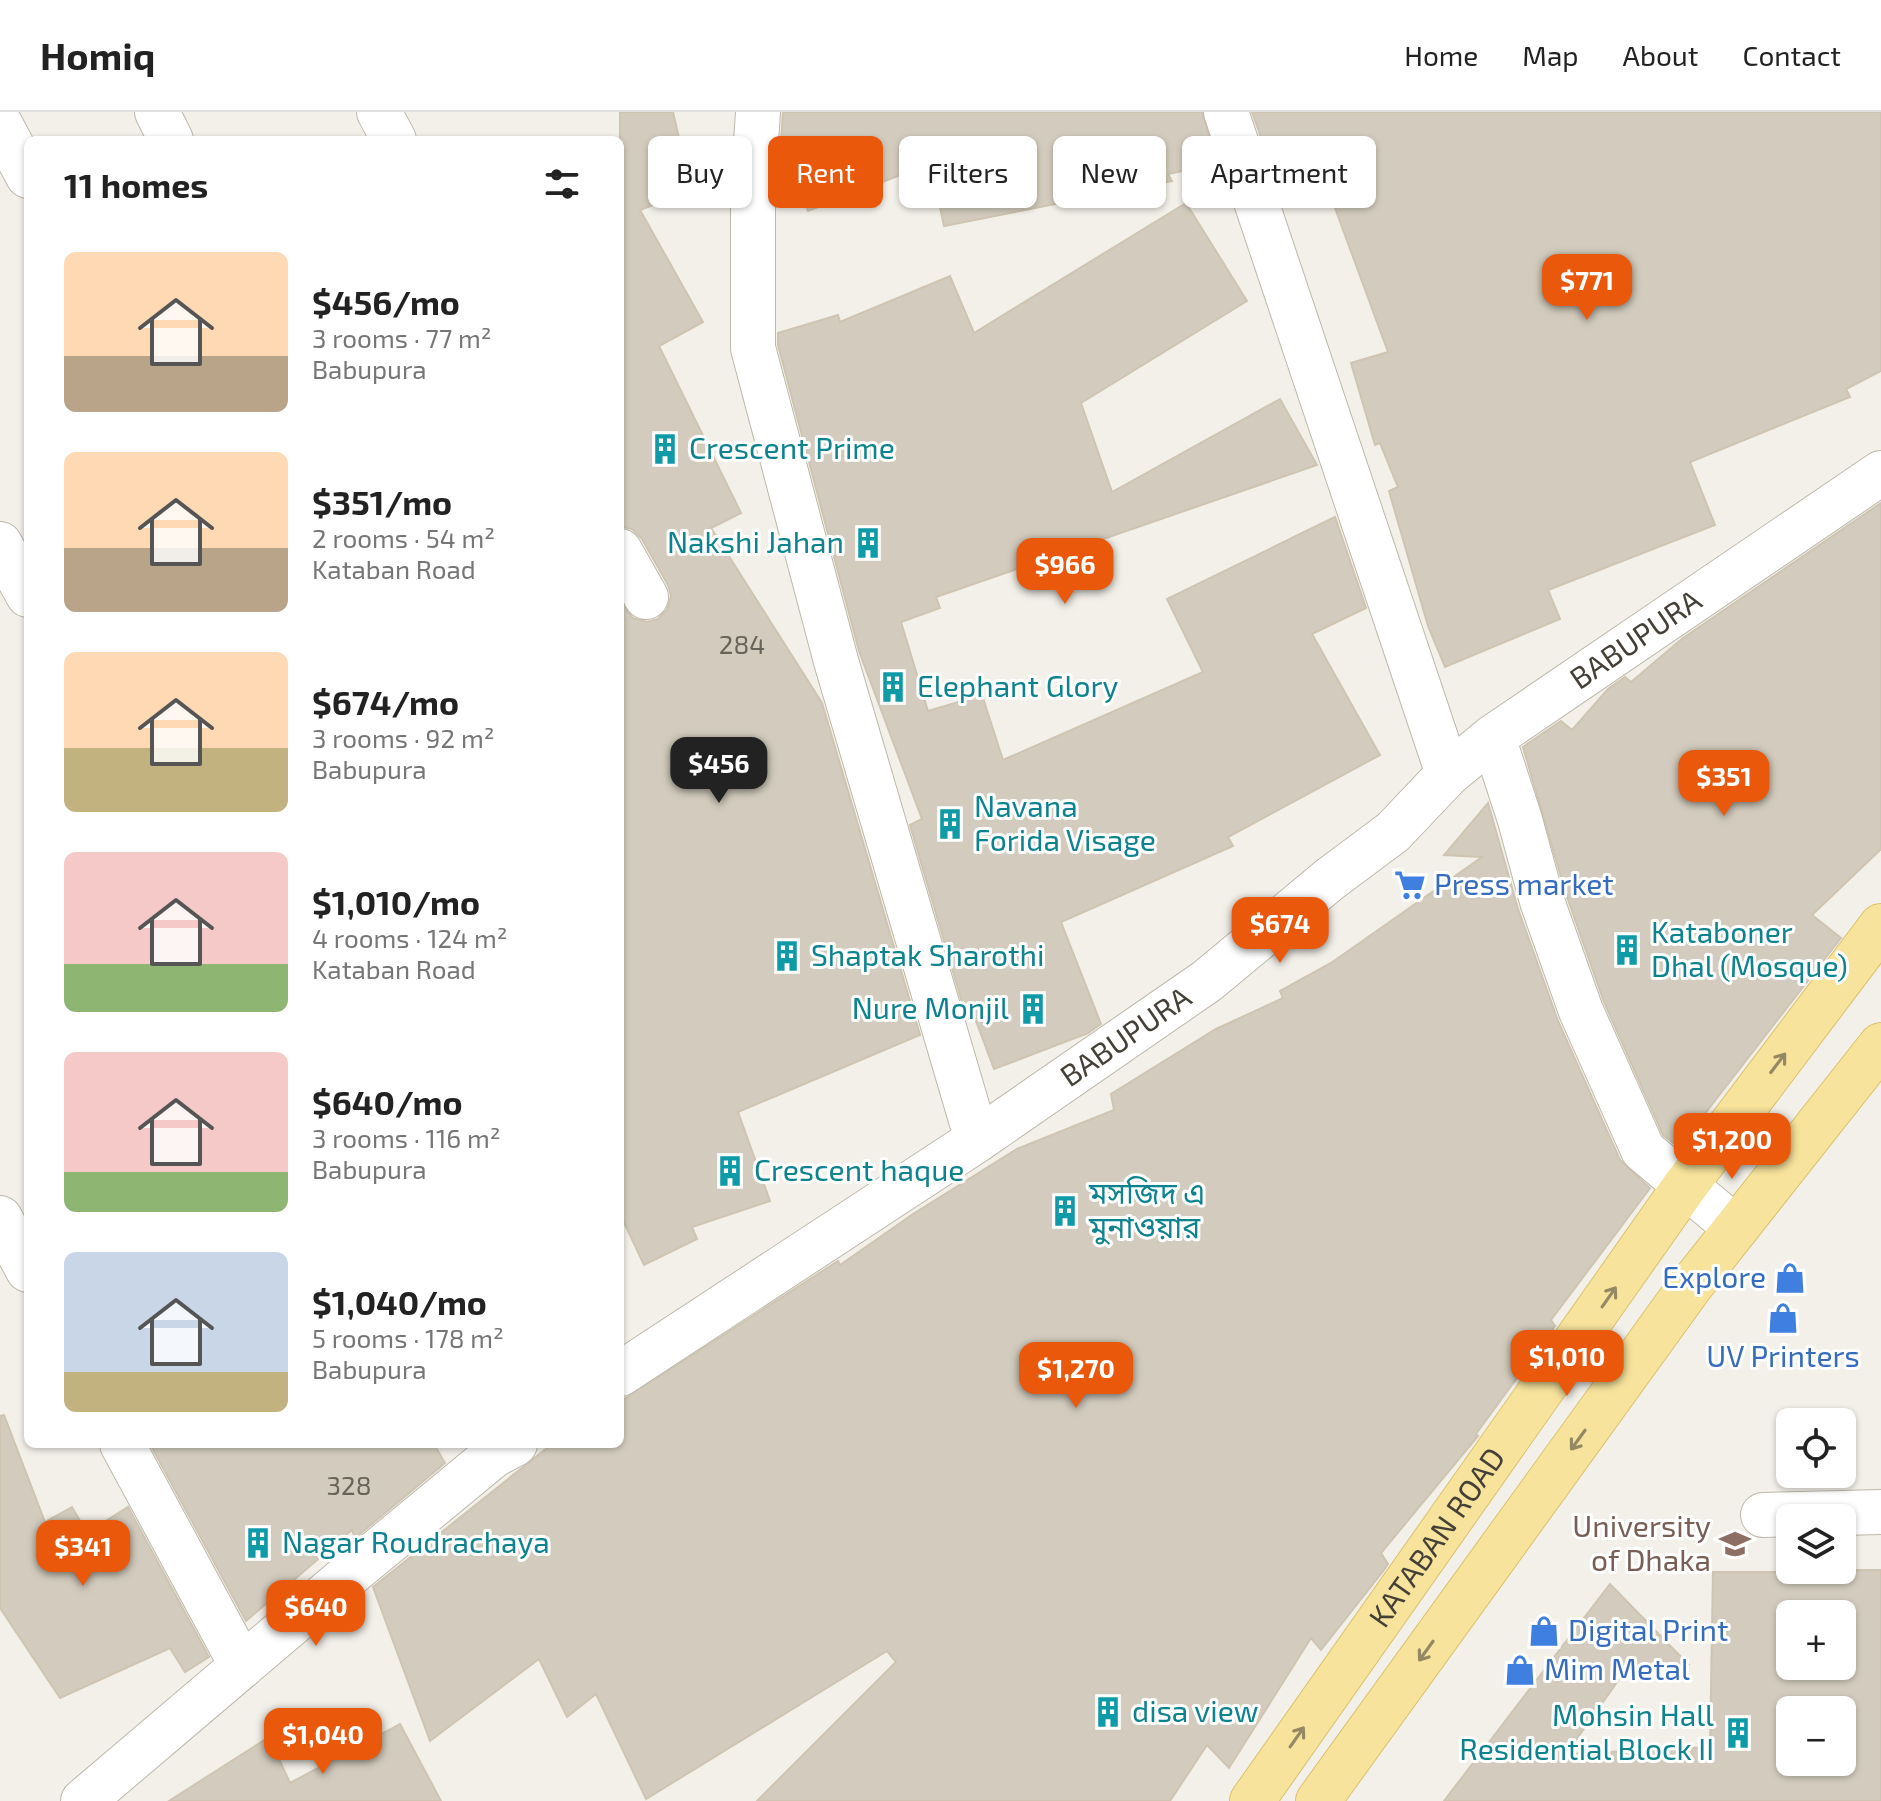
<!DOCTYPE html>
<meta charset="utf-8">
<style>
body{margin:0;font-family:"Exo 2","Noto Sans Bengali",sans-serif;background:#f2f2f2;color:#222;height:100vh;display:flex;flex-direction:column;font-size:30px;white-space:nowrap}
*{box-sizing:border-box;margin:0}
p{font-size:26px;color:#767676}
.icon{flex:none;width:44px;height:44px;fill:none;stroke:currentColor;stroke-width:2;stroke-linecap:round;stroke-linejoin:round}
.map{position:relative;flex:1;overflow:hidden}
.sheet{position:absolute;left:24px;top:24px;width:600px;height:1312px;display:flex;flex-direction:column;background:#fff;border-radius:12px;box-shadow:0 2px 6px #0004}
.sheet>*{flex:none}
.top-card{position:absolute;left:648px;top:24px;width:760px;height:72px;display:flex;gap:16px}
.fabs{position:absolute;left:1776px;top:1296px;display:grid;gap:16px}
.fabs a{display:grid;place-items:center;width:80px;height:80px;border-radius:12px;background:#fff;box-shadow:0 2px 6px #0004;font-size:40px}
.price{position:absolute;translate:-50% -68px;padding:0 18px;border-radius:16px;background:#ea580c;color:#fff;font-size:26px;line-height:52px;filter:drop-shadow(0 2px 4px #0008)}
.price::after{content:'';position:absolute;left:50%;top:48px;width:24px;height:18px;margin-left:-12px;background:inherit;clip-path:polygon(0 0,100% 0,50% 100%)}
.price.active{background:#222;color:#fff}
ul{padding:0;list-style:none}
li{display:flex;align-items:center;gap:24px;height:200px;padding:0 40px}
li span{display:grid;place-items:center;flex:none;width:224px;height:160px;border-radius:12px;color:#555}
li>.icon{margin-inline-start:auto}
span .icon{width:96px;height:96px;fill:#fffc;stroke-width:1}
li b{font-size:34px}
h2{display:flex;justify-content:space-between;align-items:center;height:96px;padding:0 40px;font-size:34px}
.pill{padding:0 28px;border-radius:12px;background:#fff;box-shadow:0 2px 6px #0004;font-size:28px;line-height:72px}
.pill.active{background:#ea580c;color:#fff}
header{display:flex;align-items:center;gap:48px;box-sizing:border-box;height:112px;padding:0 40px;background:#fff;border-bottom:2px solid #e0e0e0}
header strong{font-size:38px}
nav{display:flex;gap:44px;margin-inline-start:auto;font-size:28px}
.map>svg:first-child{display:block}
</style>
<header>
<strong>Homiq</strong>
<nav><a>Home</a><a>Map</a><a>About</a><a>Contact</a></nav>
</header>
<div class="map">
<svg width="1881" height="1689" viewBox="0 0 1881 1689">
<rect width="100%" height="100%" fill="#f2f0e8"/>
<g fill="#d3ccbe" stroke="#cec4b1" stroke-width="2" fill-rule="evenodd">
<path d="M620,0H673L691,78L640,98L703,210L659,234L741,401L711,416L822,591L920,923L738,1000L770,1089L692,1115L697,1127L644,1153L620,1102V490L633,506L647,510L658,507L667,498L671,484L668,473L642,427L632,417L620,414Z"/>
<path d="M783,0H1202L1217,52L1168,62L1172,69L944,114L931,51L808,99L781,31Z"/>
<path d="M1252,0H1881V259L1846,277L1850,285L1690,350L1715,413L1548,478L1560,507L1445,555L1428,514L1389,379L1398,375L1380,331L1375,333L1351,251L1388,240L1328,77L1293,89L1275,41L1267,42Z"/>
<path d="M1186,91L1247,189L1081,291L1112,380L1280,287L1317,353L936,485L940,496L901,510L928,599L982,583L1003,648L1203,560L1167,487L1335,405L1366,496L1312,522L1380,643L1228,725L1233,734L1061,810L1101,912L1088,921L994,957L973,901L966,904L910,713L922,707L859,539L778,233V221L838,203L840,210L950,164L974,221Z"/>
<path d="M1881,391V737L1812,803L1841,826L1679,1035L1663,1023L1604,890L1566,782L1523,635L1561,609L1572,618L1608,577L1625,565L1631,570L1683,526Z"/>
<path d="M1488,691L1518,797L1558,909L1620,1048L1650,1076L1551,1208L1555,1214L1476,1322L1478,1324L1381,1441L1388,1452L1384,1458L1321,1538L1311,1526L1229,1656L1207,1633L1170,1689H757L896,1550L887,1539L646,1687L596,1582L567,1605L539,1547L430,1629L373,1475L552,1332H620V1290L627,1285L838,1149L840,1153L913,1102L1017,1037L1114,998L1111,982L1216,917L1283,886L1280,879L1331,851L1482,745L1444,743Z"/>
<path d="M4,1303L45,1410L72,1395L87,1421L128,1395L209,1545L185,1560L170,1536L60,1586L0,1496V1304Z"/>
<path d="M150,1332H434L445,1351L355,1426L352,1418L246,1509Z"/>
<path d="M1838,1458H1881V1689H1444L1610,1472L1688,1552H1630L1566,1642L1710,1635L1713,1460H1838ZM1790,1502H1842V1554H1790ZM1790,1598H1842V1650H1790Z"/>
<path d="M400,1612L441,1689H169L269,1625L290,1671Z"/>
</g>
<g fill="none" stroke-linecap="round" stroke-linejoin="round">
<defs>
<g id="minor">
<path d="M157,0L171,28"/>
<path d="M379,0L394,28"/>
<path d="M758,0L753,75V236L836,549L977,1028"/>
<path d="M1226,0L1448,662"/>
<path d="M0,12L28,64"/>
<path d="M0,432L28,483"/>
<path d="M620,439L646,485"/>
<path d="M1493,625L1520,708L1542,789L1581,899L1643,1038L1736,1116"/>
<path d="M0,1106L28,1158"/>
<path id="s1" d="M620,1262L977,1028L1207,869L1330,767L1393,720L1448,662L1493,625L1881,361"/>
<path d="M122,1332L242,1554"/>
<path d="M1763,1403L1881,1400"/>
<path d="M83,1689L356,1457L494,1343L515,1332"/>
</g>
<g id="major">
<path id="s2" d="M1252,1689L1685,1074L1881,814"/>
<path d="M1318,1689L1689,1176L1881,933"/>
</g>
</defs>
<use href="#minor" stroke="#bdb8ab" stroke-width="46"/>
<use href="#major" stroke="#dbc16d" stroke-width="46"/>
<use href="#minor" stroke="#fff" stroke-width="44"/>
<use href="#major" stroke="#f7e39c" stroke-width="44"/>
</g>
<defs><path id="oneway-shaft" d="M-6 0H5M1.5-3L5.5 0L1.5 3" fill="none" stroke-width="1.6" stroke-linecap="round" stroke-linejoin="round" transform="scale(2)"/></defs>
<g stroke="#958964">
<use href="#oneway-shaft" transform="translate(1778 951) rotate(-53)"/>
<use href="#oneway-shaft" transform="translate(1609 1185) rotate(-55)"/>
<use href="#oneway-shaft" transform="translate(1578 1328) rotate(126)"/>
<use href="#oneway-shaft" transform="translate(1426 1539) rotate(126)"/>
<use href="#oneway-shaft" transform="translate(1297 1625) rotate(-55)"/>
</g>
<defs>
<symbol id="building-bare" viewBox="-9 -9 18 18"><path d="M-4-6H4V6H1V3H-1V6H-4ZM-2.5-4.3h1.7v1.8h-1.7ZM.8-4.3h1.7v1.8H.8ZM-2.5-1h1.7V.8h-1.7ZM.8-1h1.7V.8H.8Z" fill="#0f9aa8" stroke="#fff" stroke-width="2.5" paint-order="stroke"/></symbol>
<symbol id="supermarket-bare" viewBox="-9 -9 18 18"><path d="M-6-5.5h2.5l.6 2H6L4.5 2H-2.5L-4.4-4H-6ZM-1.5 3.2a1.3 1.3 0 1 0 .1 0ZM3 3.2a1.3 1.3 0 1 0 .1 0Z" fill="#3f7fe0" stroke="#fff" stroke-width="2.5" paint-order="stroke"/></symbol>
<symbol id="shop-bare" viewBox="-9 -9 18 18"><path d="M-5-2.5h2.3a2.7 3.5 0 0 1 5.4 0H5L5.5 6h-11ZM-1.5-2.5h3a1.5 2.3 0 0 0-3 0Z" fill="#3f7fe0" stroke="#fff" stroke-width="2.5" paint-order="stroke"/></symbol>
<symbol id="university-bare" viewBox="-9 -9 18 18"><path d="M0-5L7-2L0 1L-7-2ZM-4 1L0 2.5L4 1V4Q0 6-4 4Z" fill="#8d6e63" stroke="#fff" stroke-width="2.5" paint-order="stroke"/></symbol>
</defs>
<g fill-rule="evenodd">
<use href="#building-bare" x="643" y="315" width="44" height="44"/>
<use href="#building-bare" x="846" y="409" width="44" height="44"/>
<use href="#building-bare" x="871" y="553" width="44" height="44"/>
<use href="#building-bare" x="928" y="690" width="44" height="44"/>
<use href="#supermarket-bare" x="1388" y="751" width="44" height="44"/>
<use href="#building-bare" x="1605" y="816" width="44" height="44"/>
<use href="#building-bare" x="765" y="822" width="44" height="44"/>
<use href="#building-bare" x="1011" y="875" width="44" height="44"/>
<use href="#building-bare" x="708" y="1037" width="44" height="44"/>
<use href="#building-bare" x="1043" y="1077" width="44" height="44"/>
<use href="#shop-bare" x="1768" y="1144" width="44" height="44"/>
<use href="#shop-bare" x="1761" y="1184" width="44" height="44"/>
<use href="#building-bare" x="236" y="1409" width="44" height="44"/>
<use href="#university-bare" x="1713" y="1410" width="44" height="44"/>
<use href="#shop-bare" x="1522" y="1497" width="44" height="44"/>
<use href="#shop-bare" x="1498" y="1536" width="44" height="44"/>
<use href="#building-bare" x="1086" y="1578" width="44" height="44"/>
<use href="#building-bare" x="1716" y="1599" width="44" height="44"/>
</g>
<g text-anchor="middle" stroke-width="6" stroke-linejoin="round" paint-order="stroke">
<g font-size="26" fill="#686359">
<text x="742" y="542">284</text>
<text x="349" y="1383">328</text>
</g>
<g font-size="30" fill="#0d838f" stroke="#fff" text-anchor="start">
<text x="689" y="347">Crescent Prime</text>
<text x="844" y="441" text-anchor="end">Nakshi Jahan</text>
<text x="917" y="585">Elephant Glory</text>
<text x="974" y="705">Navana<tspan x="974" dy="34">Forida Visage</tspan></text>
<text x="1651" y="831">Kataboner<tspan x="1651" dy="34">Dhal (Mosque)</tspan></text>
<text x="811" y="854">Shaptak Sharothi</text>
<text x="1009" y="907" text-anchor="end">Nure Monjil</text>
<text x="754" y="1069">Crescent haque</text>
<text x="1089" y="1092">মসজিদ এ<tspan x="1089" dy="34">মুনাওয়ার</tspan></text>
<text x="282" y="1441">Nagar Roudrachaya</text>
<text x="1132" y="1610">disa view</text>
<text x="1714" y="1614" text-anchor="end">Mohsin Hall<tspan x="1714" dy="34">Residential Block II</tspan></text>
</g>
<g font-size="30" fill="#454037" stroke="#fff">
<text dy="10" stroke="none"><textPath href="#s1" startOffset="1256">BABUPURA</textPath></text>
<text dy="10" stroke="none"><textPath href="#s1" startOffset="608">BABUPURA</textPath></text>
<text dy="10" stroke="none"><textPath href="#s2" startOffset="322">KATABAN ROAD</textPath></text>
</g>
<g font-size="30" fill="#366cbe" stroke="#fff" text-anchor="start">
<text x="1434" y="783">Press market</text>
<text x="1766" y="1176" text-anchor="end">Explore</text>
<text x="1783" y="1255" text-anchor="middle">UV Printers</text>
<text x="1568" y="1529">Digital Print</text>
<text x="1544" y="1568">Mim Metal</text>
</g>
<g font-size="30" fill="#785e54" stroke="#fff" text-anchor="end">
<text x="1711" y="1425">University<tspan x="1711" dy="34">of Dhaka</tspan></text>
</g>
</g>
</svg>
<div class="fabs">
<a><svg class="icon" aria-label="locate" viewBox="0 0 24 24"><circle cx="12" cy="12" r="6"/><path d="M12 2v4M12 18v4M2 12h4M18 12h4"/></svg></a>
<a><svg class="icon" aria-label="layers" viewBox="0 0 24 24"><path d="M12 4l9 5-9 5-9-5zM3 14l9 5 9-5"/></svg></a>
<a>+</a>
<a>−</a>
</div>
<b class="price" style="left:1587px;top:210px">$771</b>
<b class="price" style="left:1065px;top:494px">$966</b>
<b class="price active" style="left:719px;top:693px">$456</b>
<b class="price" style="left:1724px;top:706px">$351</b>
<b class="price" style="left:1280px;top:853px">$674</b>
<b class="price" style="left:1732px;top:1069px">$1,200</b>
<b class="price" style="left:1567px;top:1286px">$1,010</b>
<b class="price" style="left:1076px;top:1298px">$1,270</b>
<b class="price" style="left:83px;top:1476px">$341</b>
<b class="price" style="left:316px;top:1536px">$640</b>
<b class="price" style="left:323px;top:1664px">$1,040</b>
<div class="top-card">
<a class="pill">Buy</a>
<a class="pill active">Rent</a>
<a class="pill">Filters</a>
<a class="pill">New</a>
<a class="pill">Apartment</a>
</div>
<section class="sheet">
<h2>11 homes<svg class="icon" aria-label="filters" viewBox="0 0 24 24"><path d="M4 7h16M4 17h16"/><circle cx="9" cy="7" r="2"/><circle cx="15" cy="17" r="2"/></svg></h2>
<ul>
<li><span style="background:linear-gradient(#ffd9b3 65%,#b9a48a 0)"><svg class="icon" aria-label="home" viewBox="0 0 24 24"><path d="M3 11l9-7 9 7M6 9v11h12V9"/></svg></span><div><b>$456/mo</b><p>3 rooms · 77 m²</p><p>Babupura</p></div></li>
<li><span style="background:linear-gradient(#ffd9b3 60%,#b9a48a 0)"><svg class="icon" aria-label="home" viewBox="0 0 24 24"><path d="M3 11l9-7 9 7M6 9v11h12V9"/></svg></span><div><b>$351/mo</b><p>2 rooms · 54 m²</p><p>Kataban Road</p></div></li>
<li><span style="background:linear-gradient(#ffd9b3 60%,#c2b280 0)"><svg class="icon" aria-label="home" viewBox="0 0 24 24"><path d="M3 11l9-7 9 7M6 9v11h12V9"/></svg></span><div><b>$674/mo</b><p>3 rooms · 92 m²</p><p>Babupura</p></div></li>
<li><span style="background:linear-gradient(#f6c9c9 70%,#8fb573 0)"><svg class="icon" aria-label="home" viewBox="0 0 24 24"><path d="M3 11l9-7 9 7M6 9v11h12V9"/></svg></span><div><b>$1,010/mo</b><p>4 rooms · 124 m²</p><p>Kataban Road</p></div></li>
<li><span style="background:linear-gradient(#f6c9c9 75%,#8fb573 0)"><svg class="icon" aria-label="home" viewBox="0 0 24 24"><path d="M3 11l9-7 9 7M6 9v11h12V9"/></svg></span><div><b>$640/mo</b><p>3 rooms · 116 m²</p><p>Babupura</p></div></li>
<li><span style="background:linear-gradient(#c9d6e8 75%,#c2b280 0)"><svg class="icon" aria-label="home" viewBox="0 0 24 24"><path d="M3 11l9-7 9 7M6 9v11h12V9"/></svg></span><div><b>$1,040/mo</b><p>5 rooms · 178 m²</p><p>Babupura</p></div></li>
</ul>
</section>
</div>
